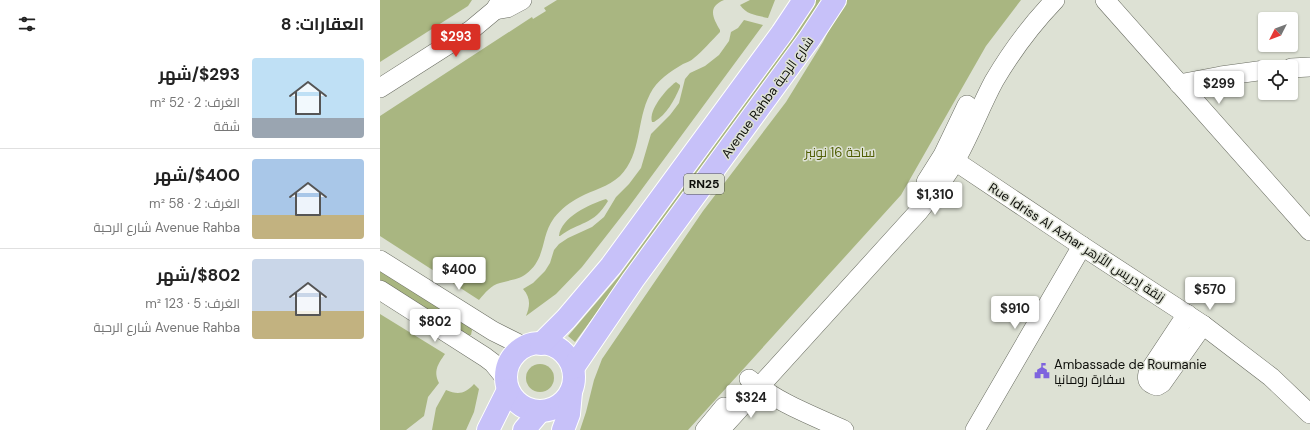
<!DOCTYPE html>
<html lang="ar">
<meta charset="utf-8">
<style>
body{margin:0;font-family:"DM Sans",Cairo,sans-serif;background:#f6f6f6;color:#222;direction:rtl;height:100vh;display:flex;flex-direction:column;font-size:15px;white-space:nowrap}
*{box-sizing:border-box;margin:0}
p{font-size:13px;color:#767676}
.icon{flex:none;width:22px;height:22px;fill:none;stroke:currentColor;stroke-width:2;stroke-linecap:round;stroke-linejoin:round}
.map{position:relative;flex:1;overflow:hidden;direction:ltr}
.panel{display:flex;flex-direction:column;background:#fff;width:380px}
.panel>*{flex:none}
.needle{width:26px;rotate:228deg}
.fabs{position:absolute;left:878px;top:12px;display:grid;gap:8px}
.fabs a{display:grid;place-items:center;width:40px;height:40px;border-radius:4px;background:#fff;box-shadow:0 1px 3px #0004;font-size:20px}
.price{position:absolute;translate:-50% -34px;padding:0 9px;border-radius:4px;background:#fff;color:#222;font-size:13px;line-height:26px;filter:drop-shadow(0 1px 2px #0008)}
.price::after{content:'';position:absolute;left:50%;top:24px;width:12px;height:9px;margin-left:-6px;background:inherit;clip-path:polygon(0 0,100% 0,50% 100%)}
.price.on{background:#d93025;color:#fff}
ul{padding:0;list-style:none}
li{display:flex;align-items:center;gap:12px;height:100px;padding:0 16px}
li+li{border-top:1px solid #e0e0e0}
li span{display:grid;place-items:center;flex:none;width:112px;height:80px;border-radius:4px;color:#555}
li>.icon{margin-inline-start:auto}
span .icon{width:48px;height:48px;fill:#fffc;stroke-width:1}
li b{font-size:17px}
h2{display:flex;justify-content:space-between;align-items:center;height:48px;padding:0 16px;font-size:17px}
main{display:flex;flex:1;min-height:0}
.map>svg:first-child{display:block}
</style>
<main>
<div class="map">
<svg width="930" height="430" viewBox="0 0 930 430">
<rect width="100%" height="100%" fill="#dde1d4"/>
<g fill="#a9b681">
<path d="M0,0H92L88,6L0,62Z"/>
<path d="M177,0H344C327,7 333,18 340,30V32C331,41 323,51 314,58C311,61 307,62 303,64C290,72 277,80 270,94C256,121 262,154 240,176C228,187 213,190 200,197C190,202 181,209 174,218C160,237 167,258 146,274C138,280 129,280 120,283C111,285 105,293 99,300L0,236V116L152,17L153,19L166,11L164,8Z"/>
<path d="M370,0H395L388,18C376,15 367,15 360,5Z"/>
<path d="M434,0H442L419,38L195,342L188,336L239,276L410,42Z"/>
<path d="M464,0H641L606,46L521,195L308,430H200L206,412L214,380L222,359L323,211L406,102L443,42Z"/>
<path d="M364,20L383,25L248,208L202,267L176,294L146,316C150,306 151,298 143,289L153,283L165,271L170,263L174,250L179,244L188,238L212,227L224,217L236,197L249,184L261,168L271,134L290,115L299,103L305,79L310,73L325,66L339,55L349,41L351,32L358,28Z"/>
<path d="M296,82L300,85V87C294,101 287,114 274,122H272C268,110 287,88 296,82Z"/>
<path d="M226,199L228,201C213,226 200,221 180,236H179C181,217 210,204 226,199Z"/>
<path d="M0,271L91,328L92,330L91,335H86L0,280Z"/>
<path d="M0,314L65,354C58,364 53,371 59,383L48,397L44,416L26,430H0Z"/>
<circle cx="160" cy="378" r="14"/>
<path d="M94,384L99,389L94,412L86,430H52L56,408L66,390C78,395 85,394 94,384Z"/>
</g>
<g fill="none" stroke-linecap="round" stroke-linejoin="round">
<defs>
<g id="minor">
<path d="M725,0L930,231"/>
<path d="M115,10L127,8L142,0"/>
<path d="M911,68L930,67"/>
<path d="M799,84L841,76L885,70"/>
<path d="M0,88L91,30L115,10L121,0"/>
<path d="M575,161L702,246L823,325L891,377L930,414"/>
<path d="M546,182L563,155L587,105"/>
<path d="M0,260L113,331L145,347"/>
<path d="M0,290L105,357L113,363L126,379"/>
<path d="M807,314L768,373C766,381 770,384 777,386L782,383L823,325"/>
<path d="M369,379C396,402 431,415 464,430"/>
<path d="M325,430L344,407"/>
<path d="M340,430L539,211C552,195 565,179 575,161C590,135 600,107 614,81C631,52 652,24 675,0"/>
<path d="M595,430L702,246"/>
</g>
<g id="highway">
<circle cx="160" cy="377" r="34"/>
<path d="M161,344L186,319L231,266L402,33L424,0"/>
<path d="M193,368L253,280L430,38L455,0"/>
<path d="M108,430L128,390"/>
<path d="M144,430L160,411"/>
<path d="M183,430L189,414L191,392"/>
</g>
</defs>
<use href="#minor" stroke="#696c61" stroke-width="20"/>
<use href="#highway" stroke="#fff" stroke-width="24"/>
<use href="#minor" stroke="#fff" stroke-width="19"/>
<use href="#highway" stroke="#c7c1f9" stroke-width="22"/>
</g>
<defs>
<symbol id="civic-bare" viewBox="-9 -9 18 18"><path d="M-.6-6.5H3V-4.5H.6V-3L4-1V1h2V6H-6V1h2V-1L-.6-3ZM-1.2 2.5V6h2.4V2.5Z" fill="#7e63de" stroke="#dde1d4" stroke-width="2.5" paint-order="stroke"/></symbol>
</defs>
<g fill-rule="evenodd">
<use href="#civic-bare" x="651" y="360" width="22" height="22"/>
</g>
<g text-anchor="middle" stroke-width="3" stroke-linejoin="round" paint-order="stroke">
<rect fill="#dde1d4" stroke="#4b4d47" stroke-width="1" x="304" y="174" width="40" height="20" rx="3"/>
<g font-size="12" font-weight="bold" fill="#0d0e0a">
<text x="324" y="188">RN25</text>
</g>
<g font-size="13" fill="#0d0e0a" stroke="#dde1d4">
<text transform="translate(387 97) rotate(-54)" y="5">Avenue Rahba شارع الرحبة</text>
<text transform="translate(697 242) rotate(33)" y="5">Rue Idriss Al Azhar زنقة إدريس الأزهر</text>
</g>
<g font-size="13" fill="#505e04" stroke="#dde1d4">
<text x="460" y="157">ساحة 16 نونبر</text>
</g>
<g font-size="13" fill="#0d0e0a" stroke="#dde1d4" text-anchor="start">
<text x="674" y="369">Ambassade de Roumanie<tspan x="674" dy="15">سفارة رومانيا</tspan></text>
</g>
</g>
</svg>
<div class="fabs">
<a><svg class="needle" viewBox="-14 -14 28 28"><path d="M0-13l5 13h-10z" fill="#e53935"/><path d="M0 13l5-13h-10z" fill="#767676"/></svg></a>
<a><svg class="icon" aria-label="locate" viewBox="0 0 24 24"><circle cx="12" cy="12" r="6"/><path d="M12 2v4M12 18v4M2 12h4M18 12h4"/></svg></a>
</div>
<b class="price on" style="left:76px;top:58px">$293</b>
<b class="price" style="left:839px;top:105px">$299</b>
<b class="price" style="left:555px;top:216px">$1,310</b>
<b class="price" style="left:79px;top:291px">$400</b>
<b class="price" style="left:830px;top:311px">$570</b>
<b class="price" style="left:635px;top:330px">$910</b>
<b class="price" style="left:55px;top:343px">$802</b>
<b class="price" style="left:371px;top:419px">$324</b>
</div>
<section class="panel">
<h2>العقارات: 8<svg class="icon" aria-label="filters" viewBox="0 0 24 24"><path d="M4 7h16M4 17h16"/><circle cx="9" cy="7" r="2"/><circle cx="15" cy="17" r="2"/></svg></h2>
<ul>
<li><span style="background:linear-gradient(#bfe0f5 75%,#9aa5b1 0)"><svg class="icon" aria-label="home" viewBox="0 0 24 24"><path d="M3 11l9-7 9 7M6 9v11h12V9"/></svg></span><div><b>$293/شهر</b><p>الغرف: 2 · 52 m²</p><p>شقة</p></div></li>
<li><span style="background:linear-gradient(#a9c7e8 70%,#c2b280 0)"><svg class="icon" aria-label="home" viewBox="0 0 24 24"><path d="M3 11l9-7 9 7M6 9v11h12V9"/></svg></span><div><b>$400/شهر</b><p>الغرف: 2 · 58 m²</p><p>Avenue Rahba شارع الرحبة</p></div></li>
<li><span style="background:linear-gradient(#c9d6e8 65%,#c2b280 0)"><svg class="icon" aria-label="home" viewBox="0 0 24 24"><path d="M3 11l9-7 9 7M6 9v11h12V9"/></svg></span><div><b>$802/شهر</b><p>الغرف: 5 · 123 m²</p><p>Avenue Rahba شارع الرحبة</p></div></li>
</ul>
</section>
</main>
